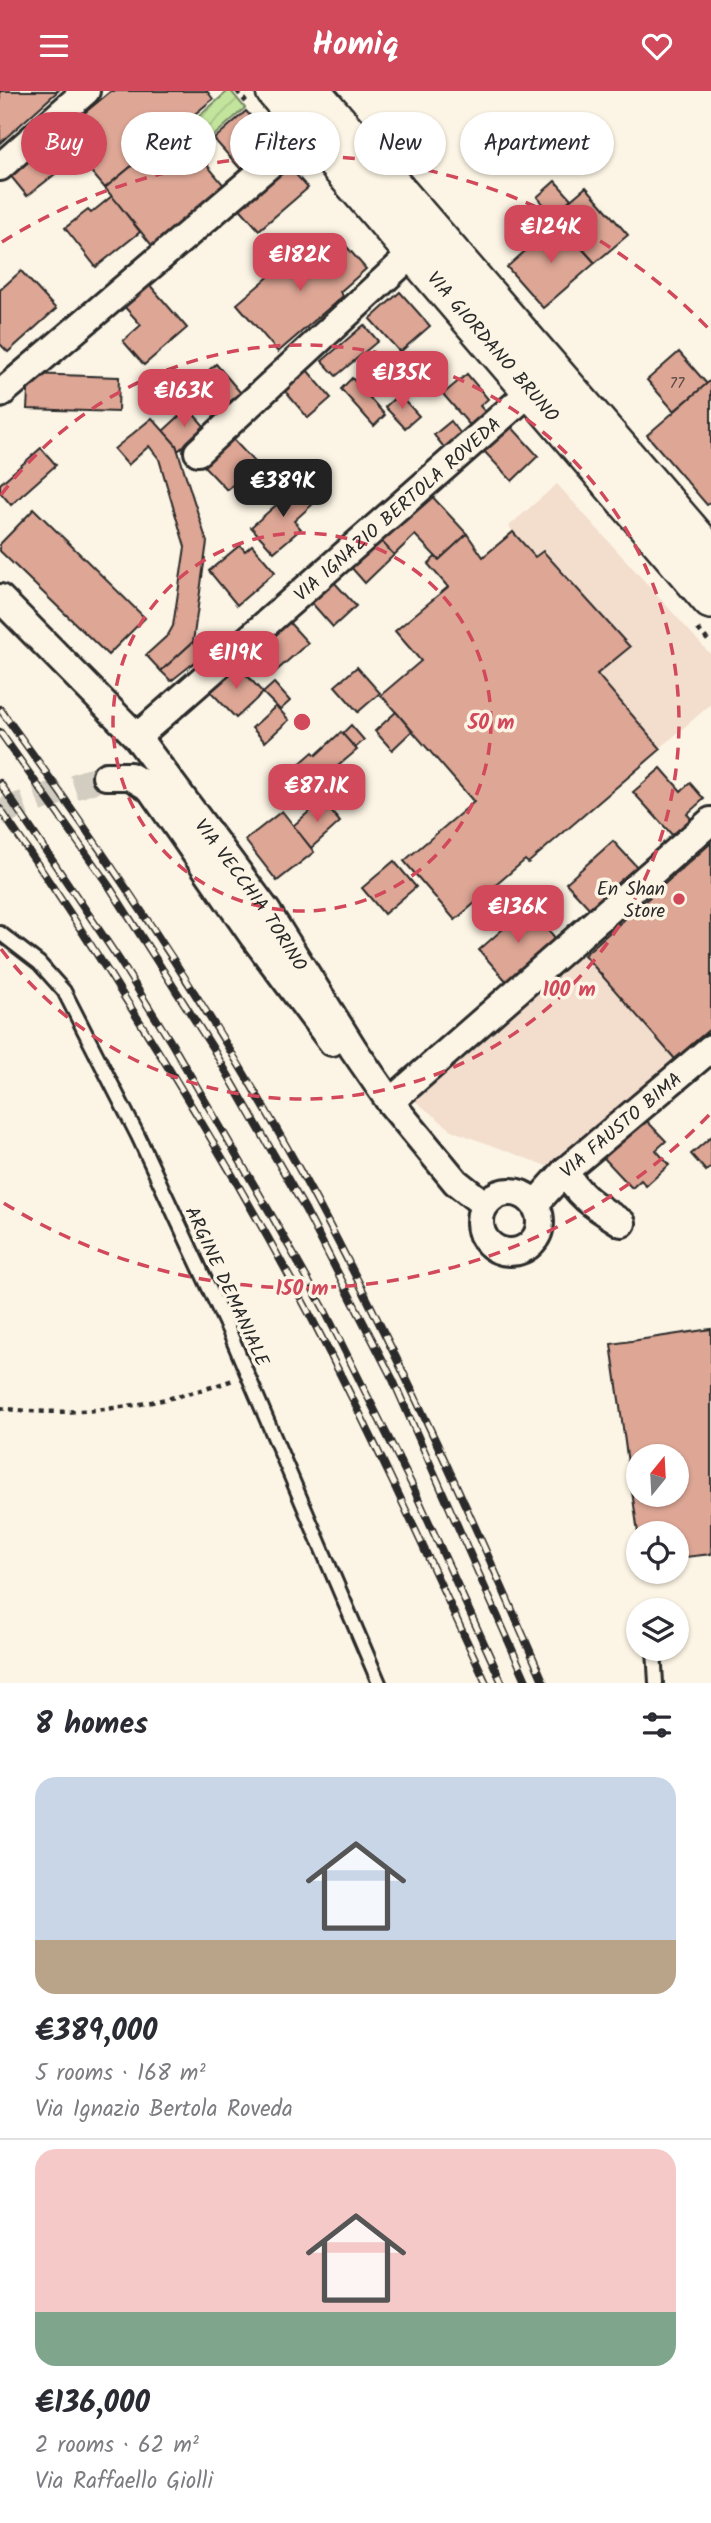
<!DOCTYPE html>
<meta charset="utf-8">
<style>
body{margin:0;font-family:Kalam,sans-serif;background:#f2f2f3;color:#2b2b33;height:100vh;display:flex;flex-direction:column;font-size:26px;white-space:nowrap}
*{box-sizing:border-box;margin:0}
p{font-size:23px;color:#7c7c81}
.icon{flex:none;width:38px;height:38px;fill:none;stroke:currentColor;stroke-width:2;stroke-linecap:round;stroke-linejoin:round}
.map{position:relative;height:1592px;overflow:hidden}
.panel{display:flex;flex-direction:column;background:#fff;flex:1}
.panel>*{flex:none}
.hud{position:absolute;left:21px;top:21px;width:670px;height:63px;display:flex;gap:14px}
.needle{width:46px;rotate:18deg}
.controls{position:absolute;left:626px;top:1353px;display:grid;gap:14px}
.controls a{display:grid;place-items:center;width:63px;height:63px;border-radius:50%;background:#fff;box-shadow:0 2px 5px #0004;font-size:35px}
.price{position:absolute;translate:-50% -60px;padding:0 16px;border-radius:14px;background:#d1495b;color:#fff;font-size:23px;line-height:46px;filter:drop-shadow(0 2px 4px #0008)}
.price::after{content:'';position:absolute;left:50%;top:42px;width:21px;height:16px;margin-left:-10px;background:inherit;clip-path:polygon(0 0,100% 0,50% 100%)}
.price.selected{background:#222;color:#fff}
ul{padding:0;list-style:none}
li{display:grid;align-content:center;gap:14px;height:371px;padding:0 35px}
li+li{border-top:2px solid #e1e1e2}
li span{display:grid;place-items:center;height:217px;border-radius:21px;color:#555}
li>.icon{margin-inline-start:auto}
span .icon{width:126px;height:126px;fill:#fffc;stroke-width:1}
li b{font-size:30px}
h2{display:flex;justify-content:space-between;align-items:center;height:84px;padding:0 35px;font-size:30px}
.pill{padding:0 24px;border-radius:32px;background:#fff;box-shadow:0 2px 5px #0004;font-size:24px;line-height:63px}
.pill.selected{background:#d1495b;color:#fff}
header{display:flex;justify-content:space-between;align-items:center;height:91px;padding:0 35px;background:#d1495b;color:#fff;font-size:32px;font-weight:700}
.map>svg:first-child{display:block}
</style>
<header><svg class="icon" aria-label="menu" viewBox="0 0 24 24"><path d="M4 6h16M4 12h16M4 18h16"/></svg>Homiq<svg class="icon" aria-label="heart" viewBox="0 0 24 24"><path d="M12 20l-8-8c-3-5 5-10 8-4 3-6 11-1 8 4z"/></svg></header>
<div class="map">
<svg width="711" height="1592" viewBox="0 0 711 1592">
<defs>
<pattern id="garden-furrows" width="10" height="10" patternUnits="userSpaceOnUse" patternTransform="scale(1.75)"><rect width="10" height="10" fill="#c2e49d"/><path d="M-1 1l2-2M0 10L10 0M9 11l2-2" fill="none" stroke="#a7c487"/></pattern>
</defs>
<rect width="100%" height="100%" fill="#fcf5e5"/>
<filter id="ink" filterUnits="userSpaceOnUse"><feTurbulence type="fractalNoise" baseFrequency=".0143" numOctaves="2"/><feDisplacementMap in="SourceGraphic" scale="14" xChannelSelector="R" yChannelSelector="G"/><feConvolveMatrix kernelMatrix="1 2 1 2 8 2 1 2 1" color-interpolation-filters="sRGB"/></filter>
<g filter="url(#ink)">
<g fill="#f3ddcd">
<path d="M557,393L711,564V613L528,772L525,769L455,829L404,773L473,710L381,604L421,570L395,540L513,441L509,435Z"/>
<path d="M711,752V937L552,1077L453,1040L415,1010Z"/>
</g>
<path fill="url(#garden-furrows)" stroke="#768864" stroke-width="2" d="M228,0H231L245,17L200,57L184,38Z"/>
<g fill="#dda695" stroke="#2b2b2b" stroke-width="2" fill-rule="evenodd">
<path d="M0,0H58L0,52Z"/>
<path d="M111,0H207L213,8L105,97L59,43Z"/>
<path d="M246,20L277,55L245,83L214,48Z"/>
<path d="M177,38L227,98L154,157L105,97Z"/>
<path d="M59,43L78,65L27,105L9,83Z"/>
<path d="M284,70L308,97L259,139L235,112Z"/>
<path d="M555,90L571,108L553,124L537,106Z"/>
<path d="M586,96L628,144L595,172L553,124Z"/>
<path d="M112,105L140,141L96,176L65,137L88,119L91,122Z"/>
<path d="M558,131L595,172L543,217L507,176Z"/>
<path d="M341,149L366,178L340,201L343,205L278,261L237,213L301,158L314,173Z"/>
<path d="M21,180L56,218L8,261L0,253V199Z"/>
<path d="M148,192L187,237L144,274L123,250L141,234L122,213Z"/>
<path d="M400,201L430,235L400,261L370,228Z"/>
<path d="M364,234L378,250L336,285L322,270Z"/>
<path d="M679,261L707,293L674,320L647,289Z"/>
<path d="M216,273L246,308L229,323L218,309L210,316L191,295Z"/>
<path d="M307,279L331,307L308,327L284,299Z"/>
<path d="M29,283L119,286L118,321L27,318Z"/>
<path d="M467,283L488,308L480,315L490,326L474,339L443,303Z"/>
<path d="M352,287L385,324L374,335L341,298Z"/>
<path d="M711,289V411L707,414L647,344Z"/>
<path d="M399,303L419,325L405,337L385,316Z"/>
<path d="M188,317L205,336L178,360L176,354L163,340Z"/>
<path d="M152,327L176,354L207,451L193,551L161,580L146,564L168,544L173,535L185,456L159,368L149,355L128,374L114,358Z"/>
<path d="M451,330L464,347L447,360L434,344Z"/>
<path d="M509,333L538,365L512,390L482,358Z"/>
<path d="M231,346L256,373L227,399L202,373Z"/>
<path d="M41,357L56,374L11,414L0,401V393Z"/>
<path d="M299,394L314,412L294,430L301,438L274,461L251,436Z"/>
<path d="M429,402L467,443L439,469L415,444L394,464L379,448Z"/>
<path d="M34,418L145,527L108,564L0,460V453Z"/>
<path d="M513,441L535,466L543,460L630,556L597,583L661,658L528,772L525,769L455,829L404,770L474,711L381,604L421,570L395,540L448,496L428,473L435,466L439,469L467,443L483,466Z"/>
<path d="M379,448L394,464L365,492L350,475Z"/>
<path d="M240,454L245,460L252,454L275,481L237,514L209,480Z"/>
<path d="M333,490L356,515L333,536L310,510Z"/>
<path d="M287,529L308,552L275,581L254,559Z"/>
<path d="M193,551L205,563L171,590L161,580Z"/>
<path d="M237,573L263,602L236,627L209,599Z"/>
<path d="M357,576L380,602L358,621L335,595Z"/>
<path d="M274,592L290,610L280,619L263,602Z"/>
<path d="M276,615L289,629L265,651L252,637Z"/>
<path d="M396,621L412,640L392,659L375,640Z"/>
<path d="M351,634L364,649L355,657L342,643Z"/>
<path d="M341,641L357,659L331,681L335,686L319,700L297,675L313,661L316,664Z"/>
<path d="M661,677L681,700L690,692L704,708L687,723L693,730L674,746L633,701Z"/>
<path d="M322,709L340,731L311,757L293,735Z"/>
<path d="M282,720L314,761L277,790L245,749Z"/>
<path d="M613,750L639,778L592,820L566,792Z"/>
<path d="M711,752V937L675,968L584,864Z"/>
<path d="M394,770L416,796L384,823L362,797Z"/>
<path d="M528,816L557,849L508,892L479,859Z"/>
<path d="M646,1029L666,1050L656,1059L669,1074L646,1095L641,1089L632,1097L604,1067Z"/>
<path d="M711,1046V1076L706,1080L691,1063Z"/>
<path d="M711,1238V1463L677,1467V1442H639V1449L611,1253ZM639,1365H677V1404H639Z"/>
</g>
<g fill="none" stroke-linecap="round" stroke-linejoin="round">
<path stroke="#d2cdc0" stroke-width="26" stroke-dasharray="26 13" stroke-linecap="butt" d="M0,721L106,685"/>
<defs>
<g id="service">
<path d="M0,842L39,872L64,900L138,1045L229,1240L379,1592"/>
<path d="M654,1558L656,1592"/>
</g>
<g id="minor">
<path d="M0,76L86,0"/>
<path d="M0,303L309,40"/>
<path d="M198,361L413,162"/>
<path id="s1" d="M0,507L137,646L266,819L354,959L390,1011L456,1091L485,1114"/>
<path id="s2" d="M137,646L531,300"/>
<path d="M106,685H130L150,697L253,845L332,951"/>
<path d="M390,1011L711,730"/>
<path d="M565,1080C579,1107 597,1116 622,1132"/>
<circle cx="510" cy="1131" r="30"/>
<path id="s3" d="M535,1113L565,1080L711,957"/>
</g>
<g id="secondary">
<path id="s4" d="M275,0L711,509"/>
<path d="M311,0L711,464"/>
</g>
</defs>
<use href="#service" stroke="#2b2b2b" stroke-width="18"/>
<use href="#minor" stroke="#2b2b2b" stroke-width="32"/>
<use href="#secondary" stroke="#2b2b2b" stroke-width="42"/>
<g stroke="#2b2b2b" stroke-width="4.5" stroke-dasharray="5 5" stroke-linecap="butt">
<path d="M237,0L246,11"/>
<path d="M698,538L711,553"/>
<path d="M0,1317C74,1328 162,1314 233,1289"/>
</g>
<use href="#service" stroke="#fcf5e5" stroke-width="12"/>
<use href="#minor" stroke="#fcf5e5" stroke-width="26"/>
<use href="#secondary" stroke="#fcf5e5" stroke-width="37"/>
<defs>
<g id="rail">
<path d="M0,618C115,775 224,938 316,1109C400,1266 473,1429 544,1592"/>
<path d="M0,641L109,795L212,956L305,1118L393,1289L527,1592"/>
<path d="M0,692L120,870L172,953L272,1125L323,1216L412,1394L502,1592"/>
<path d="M0,718C112,881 217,1049 310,1224C373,1345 429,1468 486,1592"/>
</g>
</defs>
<use href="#rail" stroke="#2b2b2b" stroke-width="8"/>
<use href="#rail" stroke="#fcf5e5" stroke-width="5" stroke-dasharray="16" stroke-linecap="butt"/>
</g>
</g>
<g fill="none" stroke="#d1495b" stroke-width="3.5" stroke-dasharray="12 9">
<circle cx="302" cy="631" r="189"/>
<path d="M1 404A377 377 0 1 1 1 858"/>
<path d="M709 1024A566 566 0 0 1 2 1111M2 151A566 566 0 0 1 709 238"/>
</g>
<circle fill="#d1495b" stroke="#fcf5e5" stroke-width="2.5" cx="679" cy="808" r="7"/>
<g text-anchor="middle" stroke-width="7" stroke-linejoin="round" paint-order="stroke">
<g font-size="16" fill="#584a46">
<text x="677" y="297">77</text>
</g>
<g font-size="19" fill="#2b2b2b" stroke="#fcf5e5">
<text dy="7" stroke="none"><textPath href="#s4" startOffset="336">VIA GIORDANO BRUNO</textPath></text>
<text dy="7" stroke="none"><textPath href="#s2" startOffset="346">VIA IGNAZIO BERTOLA ROVEDA</textPath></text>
<text dy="7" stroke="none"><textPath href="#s1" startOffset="390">VIA VECCHIA TORINO</textPath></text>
<text dy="7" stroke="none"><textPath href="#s3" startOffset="117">VIA FAUSTO BIMA</textPath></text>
<text transform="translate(228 1195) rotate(65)" y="7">ARGINE DEMANIALE</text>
</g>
<g font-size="19" fill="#2b2b2b" stroke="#fcf5e5" text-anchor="end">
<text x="665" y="804">En Shan<tspan x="665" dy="22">Store</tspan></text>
</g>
</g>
<circle cx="302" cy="631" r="10" fill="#d1495b" stroke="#fcf5e5" stroke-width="3.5"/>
<g font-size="21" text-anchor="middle" font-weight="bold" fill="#d1495b" stroke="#fcf5e5" stroke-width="7" stroke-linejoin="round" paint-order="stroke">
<text x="491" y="638">50 m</text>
<text x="569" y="905">100 m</text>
<text x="302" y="1204">150 m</text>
</g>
</svg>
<div class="controls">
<a><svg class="needle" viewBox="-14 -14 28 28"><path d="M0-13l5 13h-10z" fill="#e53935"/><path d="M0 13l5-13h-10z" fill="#7c7c81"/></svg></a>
<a><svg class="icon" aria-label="locate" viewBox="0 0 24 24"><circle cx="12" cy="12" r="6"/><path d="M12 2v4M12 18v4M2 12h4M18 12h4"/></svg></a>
<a><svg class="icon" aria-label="layers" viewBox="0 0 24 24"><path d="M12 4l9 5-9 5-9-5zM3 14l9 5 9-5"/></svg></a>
</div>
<b class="price" style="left:551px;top:174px">€124K</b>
<b class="price" style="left:300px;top:202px">€182K</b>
<b class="price" style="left:402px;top:320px">€135K</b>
<b class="price" style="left:184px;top:338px">€163K</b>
<b class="price selected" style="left:283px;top:428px">€389K</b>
<b class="price" style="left:236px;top:600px">€119K</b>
<b class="price" style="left:317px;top:733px">€87.1K</b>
<b class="price" style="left:518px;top:854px">€136K</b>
<div class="hud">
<a class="pill selected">Buy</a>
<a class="pill">Rent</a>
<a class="pill">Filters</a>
<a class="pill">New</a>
<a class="pill">Apartment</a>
</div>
</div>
<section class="panel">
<h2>8 homes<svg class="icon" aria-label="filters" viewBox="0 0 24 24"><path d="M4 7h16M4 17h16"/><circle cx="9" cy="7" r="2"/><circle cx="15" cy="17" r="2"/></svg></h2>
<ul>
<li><span style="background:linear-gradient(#c9d6e8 75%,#b9a48a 0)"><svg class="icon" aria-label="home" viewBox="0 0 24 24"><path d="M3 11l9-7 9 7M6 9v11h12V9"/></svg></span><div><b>€389,000</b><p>5 rooms · 168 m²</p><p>Via Ignazio Bertola Roveda</p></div></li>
<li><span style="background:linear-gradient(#f6c9c9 75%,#7fa58c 0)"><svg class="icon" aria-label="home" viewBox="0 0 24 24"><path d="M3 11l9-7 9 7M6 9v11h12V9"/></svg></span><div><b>€136,000</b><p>2 rooms · 62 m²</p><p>Via Raffaello Giolli</p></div></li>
</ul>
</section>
